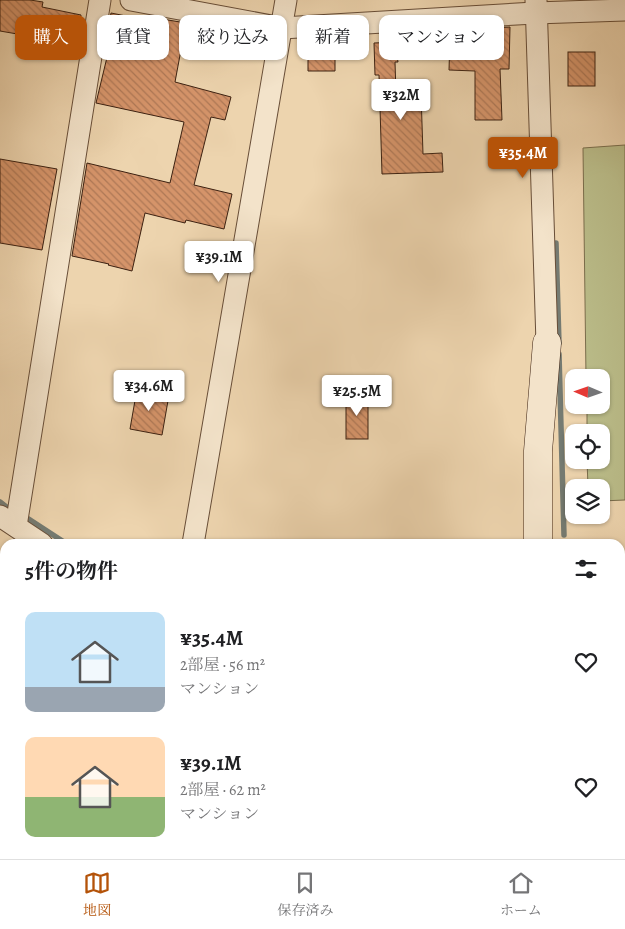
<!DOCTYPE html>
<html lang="ja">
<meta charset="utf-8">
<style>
body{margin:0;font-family:Alegreya,"Noto Serif JP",serif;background:#f6f6f6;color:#202124;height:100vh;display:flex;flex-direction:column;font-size:19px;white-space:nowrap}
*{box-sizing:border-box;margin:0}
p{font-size:16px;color:#757577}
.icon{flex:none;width:28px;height:28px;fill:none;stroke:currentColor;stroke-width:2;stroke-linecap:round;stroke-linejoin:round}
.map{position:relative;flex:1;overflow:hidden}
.sheet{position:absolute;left:0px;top:539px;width:625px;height:321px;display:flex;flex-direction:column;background:#fff;border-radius:15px 15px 0 0;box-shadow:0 1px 4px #0004}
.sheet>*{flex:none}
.guide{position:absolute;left:15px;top:15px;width:595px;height:45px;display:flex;gap:10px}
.needle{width:32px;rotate:272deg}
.tools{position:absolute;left:565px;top:369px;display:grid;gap:10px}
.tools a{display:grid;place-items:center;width:45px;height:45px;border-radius:10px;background:#fff;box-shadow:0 1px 4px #0004;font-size:25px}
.price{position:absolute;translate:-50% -42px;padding:0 11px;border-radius:5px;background:#fff;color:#222;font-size:16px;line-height:32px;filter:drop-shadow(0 1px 2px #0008)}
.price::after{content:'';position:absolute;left:50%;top:30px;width:15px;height:11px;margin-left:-8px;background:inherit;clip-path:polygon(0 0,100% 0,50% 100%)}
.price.on{background:#b45309;color:#fff}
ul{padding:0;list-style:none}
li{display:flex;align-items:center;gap:15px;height:125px;padding:0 25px}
li span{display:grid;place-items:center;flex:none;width:140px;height:100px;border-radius:10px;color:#555}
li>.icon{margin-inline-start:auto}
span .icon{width:60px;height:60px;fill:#fffc;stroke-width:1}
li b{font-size:21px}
h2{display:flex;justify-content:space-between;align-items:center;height:60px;padding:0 25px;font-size:21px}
.chip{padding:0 18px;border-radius:10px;background:#fff;box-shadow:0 1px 4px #0004;font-size:18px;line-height:45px}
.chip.on{background:#b45309;color:#fff}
.menu{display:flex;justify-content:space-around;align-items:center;height:70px;border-top:1px solid #e0e0e0;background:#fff;font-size:14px;color:#757577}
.menu a{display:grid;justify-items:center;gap:2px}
.menu .on{color:#b45309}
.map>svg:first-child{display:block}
</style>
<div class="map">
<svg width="625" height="859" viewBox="0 0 625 859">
<defs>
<pattern id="building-back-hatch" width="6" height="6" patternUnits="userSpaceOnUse" patternTransform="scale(1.25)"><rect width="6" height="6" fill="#d5946a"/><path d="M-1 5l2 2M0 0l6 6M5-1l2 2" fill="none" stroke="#ae7856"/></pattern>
</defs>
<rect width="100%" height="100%" fill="#edd4ae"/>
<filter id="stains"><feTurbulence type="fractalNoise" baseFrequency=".004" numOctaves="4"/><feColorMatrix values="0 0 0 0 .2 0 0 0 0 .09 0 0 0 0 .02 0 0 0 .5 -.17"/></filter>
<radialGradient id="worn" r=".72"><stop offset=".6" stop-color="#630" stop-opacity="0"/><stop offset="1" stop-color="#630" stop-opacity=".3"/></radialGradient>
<path fill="#babc89" stroke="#7b6e4d" d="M625,145V500L601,501V488L588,487L587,460H601V432H587V405H601V378L586,377L583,148Z"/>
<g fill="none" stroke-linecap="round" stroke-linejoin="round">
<g stroke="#757b72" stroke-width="5.5">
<path d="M556,243L559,343"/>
<path d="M559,354L564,535"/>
<path d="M0,502L9,509"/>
<path d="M24,516L67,544"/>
<path d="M601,855L608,859"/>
</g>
</g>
<g fill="url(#building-back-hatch)" stroke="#3c2111">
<path d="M0,0H30L43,2L42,7L81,15L75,50L51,45L52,40L0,31Z"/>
<path d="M111,13L161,23L162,19L186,23L175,82L231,97L225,120L211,117L194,185L232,194L224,229L186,220L185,223L145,213L132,271L108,265L109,264L72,256L87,163L170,183L184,122L96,103L109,49L105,48Z"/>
<path d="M510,27L509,69H500L502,120H475V71L449,70L450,37H453V30Z"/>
<path d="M335,37V71H308V39Z"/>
<path d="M400,42V56H397L398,62H395L396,94L421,93L423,154L442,153L443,172L382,174L379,75H375L374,43Z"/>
<rect x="568" y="52" width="27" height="34"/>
<path d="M0,159L57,169L42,250L0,243Z"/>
<path d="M137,389L169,395L162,435L130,429Z"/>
<rect x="346" y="395" width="22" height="44"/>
</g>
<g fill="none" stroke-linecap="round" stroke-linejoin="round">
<defs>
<g id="street">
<path d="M131,0L282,28L535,13L625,10"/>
<path d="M536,0L547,343"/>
<path d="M0,516L42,544"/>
<path d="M16,526L100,0"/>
<path d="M193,544L286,0"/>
<path d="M620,575L625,574"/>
<path d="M49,855L51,859"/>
<path d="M342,855V859"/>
</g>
<g id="secondary">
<path d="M538,544V451L547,343"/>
<path d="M0,752H5"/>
<path d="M572,855L579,859"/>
</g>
<g id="highway">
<path d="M0,618L5,619"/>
<path d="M0,640L5,641"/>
<path d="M620,658H625"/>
<path d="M620,682H625"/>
</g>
</defs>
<use href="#street" stroke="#684e38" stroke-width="23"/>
<use href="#secondary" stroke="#3c2111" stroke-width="29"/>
<use href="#highway" stroke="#3c2111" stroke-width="29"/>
<use href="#street" stroke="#f3e3ca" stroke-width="21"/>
<use href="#secondary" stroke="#f3e3ca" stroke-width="28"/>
<use href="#highway" stroke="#e6ba77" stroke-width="28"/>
</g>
<rect width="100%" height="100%" filter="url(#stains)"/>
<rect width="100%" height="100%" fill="url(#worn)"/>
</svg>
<div class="tools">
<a><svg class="needle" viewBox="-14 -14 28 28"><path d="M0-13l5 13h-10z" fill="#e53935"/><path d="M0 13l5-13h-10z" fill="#757577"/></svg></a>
<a><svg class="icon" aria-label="locate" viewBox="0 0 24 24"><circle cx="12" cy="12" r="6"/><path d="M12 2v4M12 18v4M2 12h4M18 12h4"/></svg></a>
<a><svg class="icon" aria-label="layers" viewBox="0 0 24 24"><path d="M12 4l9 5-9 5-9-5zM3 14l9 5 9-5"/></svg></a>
</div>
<b class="price" style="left:401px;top:121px">¥32M</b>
<b class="price on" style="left:523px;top:179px">¥35.4M</b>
<b class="price" style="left:219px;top:283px">¥39.1M</b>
<b class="price" style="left:149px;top:412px">¥34.6M</b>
<b class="price" style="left:357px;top:417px">¥25.5M</b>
<div class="guide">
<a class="chip on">購入</a>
<a class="chip">賃貸</a>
<a class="chip">絞り込み</a>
<a class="chip">新着</a>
<a class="chip">マンション</a>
</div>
<section class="sheet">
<h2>5件の物件<svg class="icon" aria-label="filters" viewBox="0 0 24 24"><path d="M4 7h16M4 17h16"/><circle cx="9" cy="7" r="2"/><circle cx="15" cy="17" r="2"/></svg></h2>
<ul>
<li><span style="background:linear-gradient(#bfe0f5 75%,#9aa5b1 0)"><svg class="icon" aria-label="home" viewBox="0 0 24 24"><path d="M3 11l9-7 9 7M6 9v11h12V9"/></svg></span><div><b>¥35.4M</b><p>2部屋 · 56 m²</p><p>マンション</p></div><svg class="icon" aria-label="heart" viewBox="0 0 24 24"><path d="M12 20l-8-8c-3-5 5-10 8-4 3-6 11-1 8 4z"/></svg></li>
<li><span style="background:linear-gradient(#ffd9b3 60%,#8fb573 0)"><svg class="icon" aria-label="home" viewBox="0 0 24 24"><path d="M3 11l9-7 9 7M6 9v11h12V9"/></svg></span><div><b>¥39.1M</b><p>2部屋 · 62 m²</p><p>マンション</p></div><svg class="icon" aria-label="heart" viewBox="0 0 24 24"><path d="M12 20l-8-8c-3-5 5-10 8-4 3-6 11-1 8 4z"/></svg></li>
</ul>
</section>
</div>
<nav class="menu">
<a class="on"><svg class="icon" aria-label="map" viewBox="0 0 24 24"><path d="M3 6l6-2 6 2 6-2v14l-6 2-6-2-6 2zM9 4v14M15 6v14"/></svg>地図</a>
<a><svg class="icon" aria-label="saved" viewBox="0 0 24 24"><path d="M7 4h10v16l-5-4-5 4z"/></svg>保存済み</a>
<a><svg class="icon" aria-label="home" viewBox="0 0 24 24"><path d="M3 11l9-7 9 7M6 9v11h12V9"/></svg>ホーム</a>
</nav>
